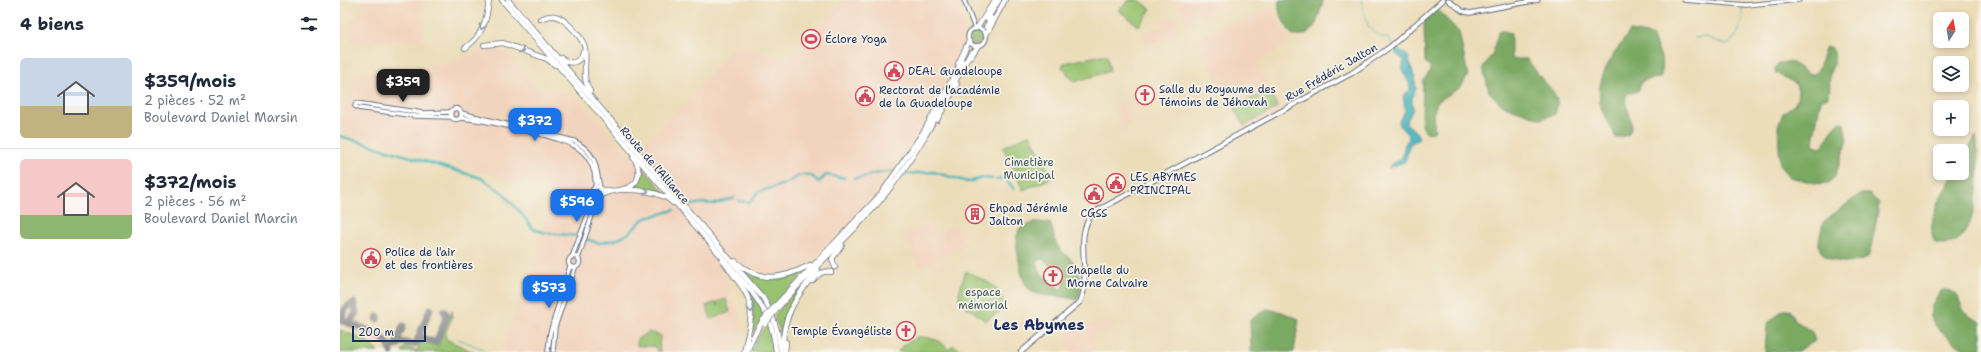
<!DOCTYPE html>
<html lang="fr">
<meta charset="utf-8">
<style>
body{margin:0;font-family:"Shantell Sans",sans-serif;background:#f2f2f3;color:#1f2937;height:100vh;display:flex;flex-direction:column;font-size:15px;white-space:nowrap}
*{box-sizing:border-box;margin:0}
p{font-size:13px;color:#747a83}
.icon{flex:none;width:22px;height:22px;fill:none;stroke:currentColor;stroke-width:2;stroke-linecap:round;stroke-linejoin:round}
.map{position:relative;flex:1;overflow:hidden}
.sheet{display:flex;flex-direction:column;background:#fff;width:340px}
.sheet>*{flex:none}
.needle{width:26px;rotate:11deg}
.fabs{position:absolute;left:1593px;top:12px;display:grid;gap:8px}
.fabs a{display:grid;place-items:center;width:36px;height:36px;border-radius:6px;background:#fff;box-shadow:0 2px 6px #0003;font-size:20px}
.scale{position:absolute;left:12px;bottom:10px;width:74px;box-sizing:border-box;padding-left:4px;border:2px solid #1b2f5e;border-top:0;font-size:11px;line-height:14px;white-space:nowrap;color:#1b2f5e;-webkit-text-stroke:3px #f7f3e8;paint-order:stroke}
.price{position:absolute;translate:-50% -34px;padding:0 9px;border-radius:8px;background:#1a73e8;color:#fff;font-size:13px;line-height:26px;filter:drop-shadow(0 1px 2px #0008)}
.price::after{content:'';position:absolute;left:50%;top:24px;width:12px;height:9px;margin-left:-6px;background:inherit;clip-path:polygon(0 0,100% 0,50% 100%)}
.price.on{background:#222;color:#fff}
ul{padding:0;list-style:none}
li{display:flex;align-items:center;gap:12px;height:100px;padding:0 20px}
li+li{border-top:1px solid #e0e1e3}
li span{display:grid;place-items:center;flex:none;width:112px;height:80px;border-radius:6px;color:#555}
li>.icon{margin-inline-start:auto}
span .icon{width:48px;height:48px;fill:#fffc;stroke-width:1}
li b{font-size:17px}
h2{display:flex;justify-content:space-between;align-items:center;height:48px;padding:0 20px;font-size:17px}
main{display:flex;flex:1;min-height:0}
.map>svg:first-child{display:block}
</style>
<main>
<section class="sheet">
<h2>4 biens<svg class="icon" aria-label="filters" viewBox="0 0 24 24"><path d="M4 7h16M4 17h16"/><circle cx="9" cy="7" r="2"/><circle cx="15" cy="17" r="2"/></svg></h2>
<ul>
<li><span style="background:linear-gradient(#c9d6e8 60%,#c2b280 0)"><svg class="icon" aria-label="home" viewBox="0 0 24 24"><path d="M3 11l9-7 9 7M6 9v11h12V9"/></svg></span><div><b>$359/mois</b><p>2 pièces · 52 m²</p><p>Boulevard Daniel Marsin</p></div></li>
<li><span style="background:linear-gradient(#f6c9c9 70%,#8fb573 0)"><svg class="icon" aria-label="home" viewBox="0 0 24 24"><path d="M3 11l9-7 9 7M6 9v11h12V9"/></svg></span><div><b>$372/mois</b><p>2 pièces · 56 m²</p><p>Boulevard Daniel Marcin</p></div></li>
</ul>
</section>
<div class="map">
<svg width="1641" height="352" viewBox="0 0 1641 352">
<rect width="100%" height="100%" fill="#f7f3e8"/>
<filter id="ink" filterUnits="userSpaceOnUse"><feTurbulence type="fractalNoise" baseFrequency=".025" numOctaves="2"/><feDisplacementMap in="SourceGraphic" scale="8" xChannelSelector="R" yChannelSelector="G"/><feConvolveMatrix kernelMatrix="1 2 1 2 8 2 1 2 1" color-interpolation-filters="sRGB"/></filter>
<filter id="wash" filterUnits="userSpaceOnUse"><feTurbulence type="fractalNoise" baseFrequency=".012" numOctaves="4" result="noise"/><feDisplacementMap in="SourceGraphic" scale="16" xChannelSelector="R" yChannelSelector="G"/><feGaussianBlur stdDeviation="0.9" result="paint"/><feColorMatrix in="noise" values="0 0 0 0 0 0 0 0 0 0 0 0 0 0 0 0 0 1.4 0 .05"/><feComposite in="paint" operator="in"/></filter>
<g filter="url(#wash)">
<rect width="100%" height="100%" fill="#ecddb9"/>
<g fill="#f2d4be">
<path d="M23,0H81L83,40L10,43V22L19,13H23Z"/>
<path d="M504,0H619L623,24V50L570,147L537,194L493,241L469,262L450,272L435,275L413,270L395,258L376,257L381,263L402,324L401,334L394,352H163L166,335L198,253L211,192L0,131V118L18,74L103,64L151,48L165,52L194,85L202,90L229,94L238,98L269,131L289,157L354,94L395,45L448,60Z"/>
<path d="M836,0H879L883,7L845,23Z"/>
<path d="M929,10L930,11L934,10L939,23L949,41L917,64L943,109L905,130L855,38Z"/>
<path d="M835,17L840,36L806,44L803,33L823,26L822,19Z"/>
<path d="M790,100L792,114L786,132H784L773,106Z"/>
<path d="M591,223L597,234L616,224L627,246L580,269L564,235Z"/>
<path d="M769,321L770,329L752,336L757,352H732L727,344L725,327Z"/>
</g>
<g fill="#99c36f" stroke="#5a7966">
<path d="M789,0H799L811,9L799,26L778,10L784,6Z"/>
<circle cx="637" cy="38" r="7"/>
<path d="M762,55H767L770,71L734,82L722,67L724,63Z"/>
<path d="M928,90L938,107L904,126L894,109Z"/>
<path d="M690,134L712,178L683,190L663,147Z"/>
<path d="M300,165L328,196L311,190L291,188C300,182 302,175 300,165Z"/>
<path d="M402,270C416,279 433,282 449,277C455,275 462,271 466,270L432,309Z"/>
<path d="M477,270C455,295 450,303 442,336L434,316L462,284Z"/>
<path d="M626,271C644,281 663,285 664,308L645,321C619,298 612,309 626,271Z"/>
<path d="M406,288L426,315L411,335L414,315L411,299Z"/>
<path d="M386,299L390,312L371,319L366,306L376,302L377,306V302Z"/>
<path d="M112,310C115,320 103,329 106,339L133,352H61L65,347L77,351L80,343L83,341L98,346Z"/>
<path d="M429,323L434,352H411L419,335Z"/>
<path d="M0,330L27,341L38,352H0Z"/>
<path d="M309,332L321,336L319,344L320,352H318L314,346H297V339Z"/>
<path d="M577,337C590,337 600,339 609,350L613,345L624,352H558L563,345Z"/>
</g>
<g fill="#7aa962" stroke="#4a6c60" fill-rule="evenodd">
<path d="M939,0H982L983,2C977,21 976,36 953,36C946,26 936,12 939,0Z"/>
<path d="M1097,9L1119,32L1128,75L1121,87L1097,102L1093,115L1095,131C1088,135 1083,131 1082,124L1083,81L1090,71V66L1085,62L1084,21Z"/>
<path d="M1159,30L1171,33V59H1187C1193,66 1197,74 1203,80C1213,91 1221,98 1215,114L1201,119L1162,105L1149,92L1143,67L1152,55Z"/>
<path d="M1290,31L1312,35C1317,50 1327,62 1320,78L1305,80L1301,82L1299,90L1293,93H1288C1279,105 1299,118 1288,135L1276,138C1272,128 1264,117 1261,107C1253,78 1275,53 1290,31Z"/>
<path d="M1486,47H1491C1499,57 1492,64 1490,74C1489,83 1491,89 1488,97L1482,99L1480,104L1473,142L1474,145L1481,147C1489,139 1491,128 1500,122L1504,123L1507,140L1495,177L1488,183L1480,184L1449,177L1440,166L1438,126L1443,113L1455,104L1457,99L1458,91L1456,84L1435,72V68L1438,64L1450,61L1470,75C1482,74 1480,55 1486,47Z"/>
<path d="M1636,136C1640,164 1641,233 1612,243C1606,244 1600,245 1594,242C1586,217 1602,194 1615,173H1622V161Z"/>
<path d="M1520,194H1529L1539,203C1539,209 1530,255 1528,257C1516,266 1483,264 1479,247C1478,240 1482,229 1483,222Z"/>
<path d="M696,222L710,223C714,231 713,239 718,246C721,252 727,255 731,259C740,268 744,290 737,300C703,290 686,307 679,261C677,248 674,239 680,228ZM700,259H703C710,267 728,277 723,288L720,289L701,274L697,262Z"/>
<path d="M1602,290C1625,290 1615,305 1629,316C1633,318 1637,320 1641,322V352C1627,352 1621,348 1610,339C1589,323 1583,312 1602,290Z"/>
<path d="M927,309L942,312L959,319L954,352H911L910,320Z"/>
<path d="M1443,310H1450L1455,320L1472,332L1475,341L1456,352H1425L1427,324Z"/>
</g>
<path fill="#3fb0b7" stroke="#2d708a" d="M1054,46L1068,56L1075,79L1076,89L1072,98L1073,109L1066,123L1077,133L1079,139L1070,144L1065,162L1049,168L1050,165L1061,159L1065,144L1069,138C1068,131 1060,131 1059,121L1065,111L1063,96L1070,90L1069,83L1062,70L1064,60L1056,54Z"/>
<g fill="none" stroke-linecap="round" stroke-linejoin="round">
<g stroke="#3fb0b7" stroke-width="1">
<path d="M1021,0L1028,26L1039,36L1050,39L1053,47"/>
<path d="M1355,38L1366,37L1386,45C1400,38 1403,21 1402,7"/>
<path d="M118,339L143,349"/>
<path d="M111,352L114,348"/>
<path d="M412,352L415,341"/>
</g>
<g stroke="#3fb0b7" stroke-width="2.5">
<path d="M0,136L141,178L163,193L185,218L193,229L206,233L238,236"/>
<path d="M563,174L594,172L628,182L643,178L652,179"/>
<path d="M514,178C528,178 539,170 554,172"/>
<path d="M656,179L665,178L674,189"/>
<path d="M399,201L410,202L418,192L442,185L461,175H470L479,182L486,175L504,178"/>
<path d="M351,205L363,203L374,204L394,198"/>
<path d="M246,239L258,243L276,240L289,233L303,219L334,210"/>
</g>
<g stroke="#84868c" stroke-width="7">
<path d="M37,319L38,316"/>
<path d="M0,320C16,327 48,332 51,352"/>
<path d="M3,321C2,312 5,306 14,303L16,313L9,323"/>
<path d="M78,339L82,338L94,342L97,340L107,316L104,311"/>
<path d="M55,346L62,342L72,344L76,343L90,309"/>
<path d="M55,346L63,326"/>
</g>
</g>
</g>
<g filter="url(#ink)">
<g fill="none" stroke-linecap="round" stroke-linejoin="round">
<path stroke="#c2baa7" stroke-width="4.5" stroke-dasharray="4.5 2" stroke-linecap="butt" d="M631,52L646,27"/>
<defs>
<g id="secondary">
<path d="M624,0L635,29"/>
<path d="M1108,0L1122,11L1130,13L1198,0"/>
<path d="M1344,0L1406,5L1459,0"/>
<circle cx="637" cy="37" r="9"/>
<circle cx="116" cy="114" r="5.5"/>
<path d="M111,112L83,113L16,103L15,106L18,108L75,116L111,117"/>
<path d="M121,113L234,141C257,153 256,166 260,189"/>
<path d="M120,118C140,119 224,137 238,148C251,157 257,173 255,188"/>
<circle cx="257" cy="192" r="5"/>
<circle cx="234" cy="262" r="5.5"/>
<path d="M232,257L249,212L253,195"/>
<path d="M238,259L258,197"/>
<path d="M208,351L210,333L230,266"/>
<path d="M213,351L215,327L235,268"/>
</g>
<path id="primary" d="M681,352L740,302C753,275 732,237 753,213L1012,73L1050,47L1103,0"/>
<g id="highway">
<path d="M162,0L411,291C426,311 434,327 436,352"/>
<path d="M168,0L423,298C434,315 438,332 441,352"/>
<path d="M200,19C205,17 210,15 215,16C226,19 243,38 245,48C247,63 241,78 250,91"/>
<path d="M647,19L659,0"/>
<path d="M646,27L651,18"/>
<path d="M637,28L655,0"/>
<path d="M646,35L665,0"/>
<path d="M144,45L163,43L207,59L215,65"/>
<path d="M125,48C142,37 147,20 149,0"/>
<path d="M631,56L638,46"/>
<path d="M221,58C230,66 241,63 243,51"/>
<path d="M618,64L629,41"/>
<path d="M597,120L617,84"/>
<path d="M283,189C301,186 302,169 293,157"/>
<path d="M261,190H270"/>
<path d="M261,195C278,186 319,189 333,203"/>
<path d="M383,261C414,303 416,300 404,352"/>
<path d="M395,261C420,284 443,279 470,265"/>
<path d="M495,267L492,259L502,245"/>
<path d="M472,281C478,275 482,270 491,272"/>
<path d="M435,306L541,194L584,131L622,61"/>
<path d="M437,309C470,270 510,237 543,197C579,153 604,102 631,52"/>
<path d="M443,346C442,316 459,292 478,270"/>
<path d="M407,352L412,339L423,320"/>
<path d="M445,352L446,342"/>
</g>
</defs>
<use href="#secondary" stroke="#646c7e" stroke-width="5.5"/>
<use href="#primary" stroke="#646c7e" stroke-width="6"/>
<use href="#highway" stroke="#646c7e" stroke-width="6"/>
<use href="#secondary" stroke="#fff" stroke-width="3.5"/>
<use href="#primary" stroke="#fff" stroke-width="4"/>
<use href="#highway" stroke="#fff" stroke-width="4.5"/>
<defs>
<g id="highway-bridge">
<path d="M423,320L435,306"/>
<path d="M425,324L437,309"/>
</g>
</defs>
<use href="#highway-bridge" stroke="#646c7e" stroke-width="6" stroke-linecap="butt"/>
<use href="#highway-bridge" stroke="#fff" stroke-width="4.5"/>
</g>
<defs><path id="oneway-chevron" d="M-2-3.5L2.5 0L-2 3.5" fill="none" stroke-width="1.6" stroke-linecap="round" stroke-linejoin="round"/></defs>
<g stroke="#8d97ae">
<use href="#oneway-chevron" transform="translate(142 27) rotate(108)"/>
<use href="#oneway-chevron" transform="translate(182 50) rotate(19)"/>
<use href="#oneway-chevron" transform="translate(306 191) rotate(5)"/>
<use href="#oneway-chevron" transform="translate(411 310) rotate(85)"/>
</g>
</g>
<defs>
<symbol id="stadium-ring" viewBox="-11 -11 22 22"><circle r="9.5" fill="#f7f3e8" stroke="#d1495b" stroke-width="1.5"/><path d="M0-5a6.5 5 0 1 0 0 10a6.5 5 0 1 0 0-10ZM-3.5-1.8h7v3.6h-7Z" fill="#d1495b"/></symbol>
<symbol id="civic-ring" viewBox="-11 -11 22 22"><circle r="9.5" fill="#f7f3e8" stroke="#d1495b" stroke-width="1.5"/><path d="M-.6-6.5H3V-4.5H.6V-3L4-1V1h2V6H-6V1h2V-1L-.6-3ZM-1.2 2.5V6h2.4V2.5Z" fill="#d1495b"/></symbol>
<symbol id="church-ring" viewBox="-11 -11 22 22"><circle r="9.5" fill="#f7f3e8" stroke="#d1495b" stroke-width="1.5"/><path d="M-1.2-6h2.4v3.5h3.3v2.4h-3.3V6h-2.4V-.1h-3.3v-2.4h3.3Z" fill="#d1495b"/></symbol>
<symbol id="building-ring" viewBox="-11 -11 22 22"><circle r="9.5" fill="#f7f3e8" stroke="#d1495b" stroke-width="1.5"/><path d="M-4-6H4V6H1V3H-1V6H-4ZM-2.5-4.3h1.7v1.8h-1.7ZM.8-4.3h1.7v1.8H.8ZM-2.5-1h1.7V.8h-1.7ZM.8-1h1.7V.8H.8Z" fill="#d1495b"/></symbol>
</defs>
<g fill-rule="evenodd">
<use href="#stadium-ring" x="460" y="28" width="22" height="22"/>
<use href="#civic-ring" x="543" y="60" width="22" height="22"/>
<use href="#church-ring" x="794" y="84" width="22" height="22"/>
<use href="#civic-ring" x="514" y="85" width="22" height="22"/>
<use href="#civic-ring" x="765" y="172" width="22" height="22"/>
<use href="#civic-ring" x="743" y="183" width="22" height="22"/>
<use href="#building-ring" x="624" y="203" width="22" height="22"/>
<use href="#civic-ring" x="20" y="247" width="22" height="22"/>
<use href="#church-ring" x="702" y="265" width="22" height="22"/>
<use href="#church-ring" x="555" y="320" width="22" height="22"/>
</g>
<g text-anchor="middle" stroke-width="3.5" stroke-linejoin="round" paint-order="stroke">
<g font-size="11" fill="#1b2f5e" stroke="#f7f3e8" text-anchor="start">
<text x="485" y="43">Éclore Yoga</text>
<text x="568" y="75">DEAL Guadeloupe</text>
<text x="819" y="93">Salle du Royaume des<tspan x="819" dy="13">Témoins de Jéhovah</tspan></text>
<text x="539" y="94">Rectorat de l'académie<tspan x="539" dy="13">de la Guadeloupe</tspan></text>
<text x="790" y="181">LES ABYMES<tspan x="790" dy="13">PRINCIPAL</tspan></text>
<text x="649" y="212">Ehpad Jérémie<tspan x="649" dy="13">Jalton</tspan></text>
<text x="754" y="217" text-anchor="middle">CGSS</text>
<text x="45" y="256">Police de l'air<tspan x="45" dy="13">et des frontières</tspan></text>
<text x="727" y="274">Chapelle du<tspan x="727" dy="13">Morne Calvaire</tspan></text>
<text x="552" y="335" text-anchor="end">Temple Évangéliste</text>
</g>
<g font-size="11" fill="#1b2f5e" stroke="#f7f3e8">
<text transform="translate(991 72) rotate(-30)" y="4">Rue Frédéric Jalton</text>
<text transform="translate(315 165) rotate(49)" y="4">Route de l'Alliance</text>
</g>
<g font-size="11" fill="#415b63" stroke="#f7f3e8">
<text x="689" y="166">Cimetière<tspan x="689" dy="13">Municipal</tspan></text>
<text x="643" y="296">espace<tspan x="643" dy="13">mémorial</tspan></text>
</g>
<g font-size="15" font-weight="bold" fill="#1b2f5e" stroke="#f7f3e8">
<text x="699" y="330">Les Abymes</text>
</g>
</g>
</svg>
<div class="fabs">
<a><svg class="needle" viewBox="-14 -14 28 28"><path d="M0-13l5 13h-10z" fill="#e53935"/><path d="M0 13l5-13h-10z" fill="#747a83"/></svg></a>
<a><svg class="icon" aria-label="layers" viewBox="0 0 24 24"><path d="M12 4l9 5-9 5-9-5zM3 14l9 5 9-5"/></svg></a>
<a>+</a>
<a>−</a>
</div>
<div class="scale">200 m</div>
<b class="price on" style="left:63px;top:103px">$359</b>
<b class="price" style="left:195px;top:142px">$372</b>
<b class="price" style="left:237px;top:223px">$596</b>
<b class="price" style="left:209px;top:309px">$573</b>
</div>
</main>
